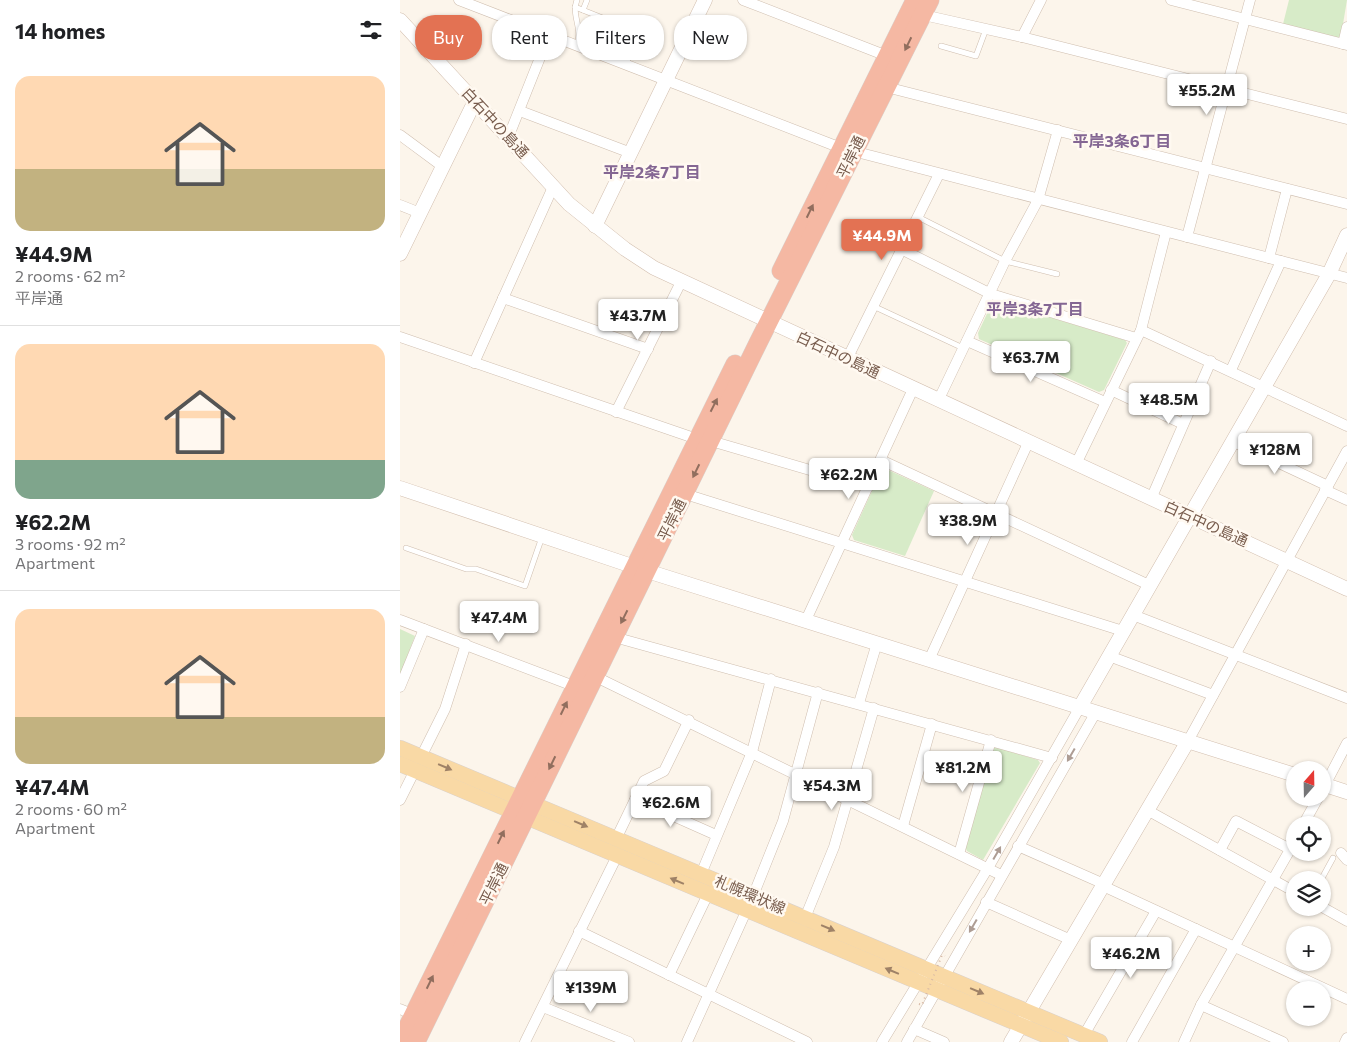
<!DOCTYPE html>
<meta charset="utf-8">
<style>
body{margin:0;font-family:Commissioner,"Noto Sans JP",sans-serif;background:#f6f6f6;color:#202124;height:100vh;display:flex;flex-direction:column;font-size:19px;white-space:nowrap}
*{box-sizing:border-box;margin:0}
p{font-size:16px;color:#757577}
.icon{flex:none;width:28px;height:28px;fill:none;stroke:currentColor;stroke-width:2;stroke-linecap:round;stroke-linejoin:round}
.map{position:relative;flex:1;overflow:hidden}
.drawer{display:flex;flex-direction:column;background:#fff;width:400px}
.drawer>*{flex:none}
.banner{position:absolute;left:15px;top:15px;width:475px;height:45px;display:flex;gap:10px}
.needle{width:32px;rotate:20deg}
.buttons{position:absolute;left:886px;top:761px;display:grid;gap:10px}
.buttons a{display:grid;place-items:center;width:45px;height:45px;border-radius:50%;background:#fff;box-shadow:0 1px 4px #0004;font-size:25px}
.price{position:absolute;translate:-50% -42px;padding:0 11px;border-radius:5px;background:#fff;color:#222;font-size:16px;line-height:32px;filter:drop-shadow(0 1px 2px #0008)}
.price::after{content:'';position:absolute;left:50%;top:30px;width:15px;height:11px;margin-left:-8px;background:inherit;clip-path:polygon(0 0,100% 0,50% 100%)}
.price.selected{background:#e37253;color:#fff}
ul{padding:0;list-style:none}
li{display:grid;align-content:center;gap:10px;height:265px;padding:0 15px}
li+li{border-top:1px solid #e0e0e0}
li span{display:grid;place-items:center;height:155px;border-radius:15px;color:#555}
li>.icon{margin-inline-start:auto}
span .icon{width:90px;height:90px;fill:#fffc;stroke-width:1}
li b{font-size:21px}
h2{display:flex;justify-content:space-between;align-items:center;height:60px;padding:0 15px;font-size:21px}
.chip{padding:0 18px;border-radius:20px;background:#fff;box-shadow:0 1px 4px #0004;font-size:18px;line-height:45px}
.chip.selected{background:#e37253;color:#fff}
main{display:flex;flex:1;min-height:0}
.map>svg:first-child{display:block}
</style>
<main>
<section class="drawer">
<h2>14 homes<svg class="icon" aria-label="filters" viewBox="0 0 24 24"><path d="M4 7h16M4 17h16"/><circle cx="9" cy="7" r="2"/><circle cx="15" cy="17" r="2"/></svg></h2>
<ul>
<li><span style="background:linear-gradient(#ffd9b3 60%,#c2b280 0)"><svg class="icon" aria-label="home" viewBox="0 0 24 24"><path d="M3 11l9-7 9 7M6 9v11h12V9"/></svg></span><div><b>¥44.9M</b><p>2 rooms · 62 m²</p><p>平岸通</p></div></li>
<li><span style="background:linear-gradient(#ffd9b3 75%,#7fa58c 0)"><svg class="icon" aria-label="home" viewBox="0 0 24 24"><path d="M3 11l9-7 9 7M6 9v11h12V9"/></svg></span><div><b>¥62.2M</b><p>3 rooms · 92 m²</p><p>Apartment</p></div></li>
<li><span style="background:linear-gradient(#ffd9b3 70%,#c2b280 0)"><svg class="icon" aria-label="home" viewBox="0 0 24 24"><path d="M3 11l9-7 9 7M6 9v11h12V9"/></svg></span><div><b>¥47.4M</b><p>2 rooms · 60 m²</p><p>Apartment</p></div></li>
</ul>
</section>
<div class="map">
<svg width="947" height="1042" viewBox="0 0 947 1042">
<rect width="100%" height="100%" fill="#fcf5eb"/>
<g fill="#d7ebc8">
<path d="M889,0H947L941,36L937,38L883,24Z"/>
<path d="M596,301L725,340L727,343L704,390L699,392L579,339L578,333L592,303Z"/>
<path d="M486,469L534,491L505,556L454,540L452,535L481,471Z"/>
<path d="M0,629L15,636L0,675Z"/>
<path d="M595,747L638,760L640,763L583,860L567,851L565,847L592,750Z"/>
</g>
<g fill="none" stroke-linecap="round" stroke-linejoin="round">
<defs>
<g id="lane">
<path d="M175,7L238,32L226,64"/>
<path d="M183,10L187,0"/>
<path d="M177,45C183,28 171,15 177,0"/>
<path d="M541,46L576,56L586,29"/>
<path d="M518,217L605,261L657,274"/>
<path d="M473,306L563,348"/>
<path d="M6,548L66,569H76L125,586L142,537"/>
<path d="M921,880L933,858"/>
</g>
<g id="street">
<path d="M59,0L441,148L947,278"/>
<path d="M343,0L487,56"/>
<path d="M771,0L947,45"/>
<path d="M519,14L622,37L947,119"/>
<path d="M622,37L641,0"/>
<path d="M943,44L947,27"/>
<path d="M482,86L947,204"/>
<path d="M120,111L231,153"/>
<path d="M0,135L42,166"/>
<path d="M108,138L149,35"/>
<path d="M0,205L20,213"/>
<path d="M787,237L850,0"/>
<path d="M501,249L591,294L736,338"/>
<path d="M869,258L887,189"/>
<path d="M103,298L248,349"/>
<path d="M741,330L947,426"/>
<path d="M0,337L297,439L311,441L468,487"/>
<path d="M567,341L705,402"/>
<path d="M447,359L539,174"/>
<path d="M74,363L153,187"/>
<path d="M831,370L881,261"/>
<path d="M711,390L783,424"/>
<path d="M538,401L605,261L638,200L658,130"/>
<path d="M216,412L281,282"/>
<path d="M832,441L928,486"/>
<path d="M481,460L749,585"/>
<path d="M676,464L741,330L766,232"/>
<path d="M925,490L947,500"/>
<path d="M285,494L723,631"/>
<path d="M751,499L811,361"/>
<path d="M733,615L947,698"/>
<path d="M0,620L179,688"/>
<path d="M406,620L513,389"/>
<path d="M214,637L652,758"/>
<path d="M709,656L813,695"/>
<path d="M529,660L628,443"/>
<path d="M192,675L601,875"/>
<path d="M0,687L24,629"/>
<path d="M459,703L477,643"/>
<path d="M788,741L947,451"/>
<path d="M21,757L45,709L66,644"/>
<path d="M923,789L947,743"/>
<path d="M235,799L316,835"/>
<path d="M0,800L15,770"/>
<path d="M747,810L895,892"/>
<path d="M903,825L918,798"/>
<path d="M503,826L532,724"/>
<path d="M216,839L244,781L264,771L289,720"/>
<path d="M618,846L704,884"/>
<path d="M820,850L836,821L890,849"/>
<path d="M941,853L947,860"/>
<path d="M559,854L591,740"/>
<path d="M301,874L352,752L371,679"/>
<path d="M703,886L947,999"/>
<path d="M586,902L671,940"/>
<path d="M922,907L947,921"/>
<path d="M405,918L434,847L474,708"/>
<path d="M179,931L407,1042"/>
<path d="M269,975L308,894"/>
<path d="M801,1005L883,1042"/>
<path d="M143,1007L229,1042"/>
<path d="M0,1009L17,1016"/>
<path d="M514,1029L544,1042"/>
<path d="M684,1035L756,911"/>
<path d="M125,1042L217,856"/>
<path d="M287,1042L353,896L383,821L418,692"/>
<path d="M482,1042L588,868L680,707"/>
<path d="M507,1042L696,712"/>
<path d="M732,1042L796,929"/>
<path d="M784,1042L801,1005L895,841"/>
<path d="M945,1042L947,1038"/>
</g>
<g id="secondary">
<path d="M0,20L169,204L225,249L254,268L947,589"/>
<path d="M195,226L305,0"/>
<path d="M0,254L75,101"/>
<path d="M0,488L247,571L895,775"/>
<path d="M680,707L929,274L947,235"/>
<path d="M922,784L947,792"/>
<path d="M611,1042L788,741"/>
</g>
<g id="primary">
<path d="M0,748L700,1042"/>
<path d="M0,764L661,1042"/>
</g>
<g id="highway">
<path d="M381,271L515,0"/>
<path d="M0,1042L335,364"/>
<path d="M16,1042L358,343L530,0"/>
</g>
</defs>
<use href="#lane" stroke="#cfbeaf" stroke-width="6"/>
<use href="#street" stroke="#cfbeaf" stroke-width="11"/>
<use href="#secondary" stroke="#d2beae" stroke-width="15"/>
<use href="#primary" stroke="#d9d1cd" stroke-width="16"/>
<use href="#highway" stroke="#d9d1cd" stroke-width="19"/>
<path stroke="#d7b8a5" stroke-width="2" stroke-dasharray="1 4" stroke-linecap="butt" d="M243,26L248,28L246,33"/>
<use href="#lane" stroke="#fff" stroke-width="5"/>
<use href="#street" stroke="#fff" stroke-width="10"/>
<use href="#secondary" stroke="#fff" stroke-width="14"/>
<use href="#primary" stroke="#f9d9a5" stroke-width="15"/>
<use href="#highway" stroke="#f5b8a3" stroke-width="18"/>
<path stroke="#d7b8a5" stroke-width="2" stroke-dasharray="1 4" stroke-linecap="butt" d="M519,1004L522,1005L542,955L545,956"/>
</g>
<defs><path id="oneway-solid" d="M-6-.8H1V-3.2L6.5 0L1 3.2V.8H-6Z" transform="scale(1.25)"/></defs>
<g fill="#916e5e">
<use href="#oneway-solid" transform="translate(508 44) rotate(116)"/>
<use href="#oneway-solid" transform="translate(410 211) rotate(-64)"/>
<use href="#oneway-solid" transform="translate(314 405) rotate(-63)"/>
<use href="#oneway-solid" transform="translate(296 471) rotate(116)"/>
<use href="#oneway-solid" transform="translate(224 617) rotate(117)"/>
<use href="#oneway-solid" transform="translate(164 708) rotate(-64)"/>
<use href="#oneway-solid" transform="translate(152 763) rotate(116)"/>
<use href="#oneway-solid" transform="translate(101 837) rotate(-64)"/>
<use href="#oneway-solid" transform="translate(30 982) rotate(-64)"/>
</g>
<g fill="#ae9d94">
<use href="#oneway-solid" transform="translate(671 755) rotate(120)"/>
<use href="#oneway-solid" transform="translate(597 853) rotate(-60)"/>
<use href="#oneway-solid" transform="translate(573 926) rotate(120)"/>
</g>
<g fill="#9f8267">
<use href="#oneway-solid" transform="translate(45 767) rotate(23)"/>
<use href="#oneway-solid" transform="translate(181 824) rotate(23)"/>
<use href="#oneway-solid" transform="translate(277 881) rotate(-157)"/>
<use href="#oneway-solid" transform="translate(428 928) rotate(23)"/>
<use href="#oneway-solid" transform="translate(492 971) rotate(-157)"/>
<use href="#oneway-solid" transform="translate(577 991) rotate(23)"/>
</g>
<g text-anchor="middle" stroke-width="5" stroke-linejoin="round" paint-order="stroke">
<g font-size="15" fill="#785c4d" stroke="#fff9f1">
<text transform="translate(95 123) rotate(47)" y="5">白石中の島通</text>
<text transform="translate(451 157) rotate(-64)" y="5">平岸通</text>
<text transform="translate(438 355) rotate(25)" y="5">白石中の島通</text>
<text transform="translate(272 520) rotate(-64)" y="5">平岸通</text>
<text transform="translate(806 524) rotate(24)" y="5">白石中の島通</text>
<text transform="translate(94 884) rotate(-64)" y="5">平岸通</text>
<text transform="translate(350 895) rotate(23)" y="5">札幌環状線</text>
</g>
<g font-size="16" font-weight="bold" fill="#846693" stroke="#fff9f1">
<text x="722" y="147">平岸3条6丁目</text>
<text x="252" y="178">平岸2条7丁目</text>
<text x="635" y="315">平岸3条7丁目</text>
</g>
</g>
</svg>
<div class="buttons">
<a><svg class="needle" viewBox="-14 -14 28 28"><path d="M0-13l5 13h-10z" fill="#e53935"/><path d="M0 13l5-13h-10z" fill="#757577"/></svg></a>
<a><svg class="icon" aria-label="locate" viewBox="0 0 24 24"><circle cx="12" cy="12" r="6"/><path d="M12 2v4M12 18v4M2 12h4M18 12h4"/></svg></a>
<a><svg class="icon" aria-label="layers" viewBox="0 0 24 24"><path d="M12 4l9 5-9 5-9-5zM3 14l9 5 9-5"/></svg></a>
<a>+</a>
<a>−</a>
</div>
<b class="price" style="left:807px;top:116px">¥55.2M</b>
<b class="price selected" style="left:482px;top:261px">¥44.9M</b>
<b class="price" style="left:238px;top:341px">¥43.7M</b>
<b class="price" style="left:631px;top:383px">¥63.7M</b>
<b class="price" style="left:769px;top:425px">¥48.5M</b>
<b class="price" style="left:875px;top:475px">¥128M</b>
<b class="price" style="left:449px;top:500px">¥62.2M</b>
<b class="price" style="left:568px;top:546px">¥38.9M</b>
<b class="price" style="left:99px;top:643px">¥47.4M</b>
<b class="price" style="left:563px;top:793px">¥81.2M</b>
<b class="price" style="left:432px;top:811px">¥54.3M</b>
<b class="price" style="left:271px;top:828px">¥62.6M</b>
<b class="price" style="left:731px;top:979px">¥46.2M</b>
<b class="price" style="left:191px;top:1013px">¥139M</b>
<div class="banner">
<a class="chip selected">Buy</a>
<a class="chip">Rent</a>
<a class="chip">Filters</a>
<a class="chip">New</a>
</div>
</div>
</main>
